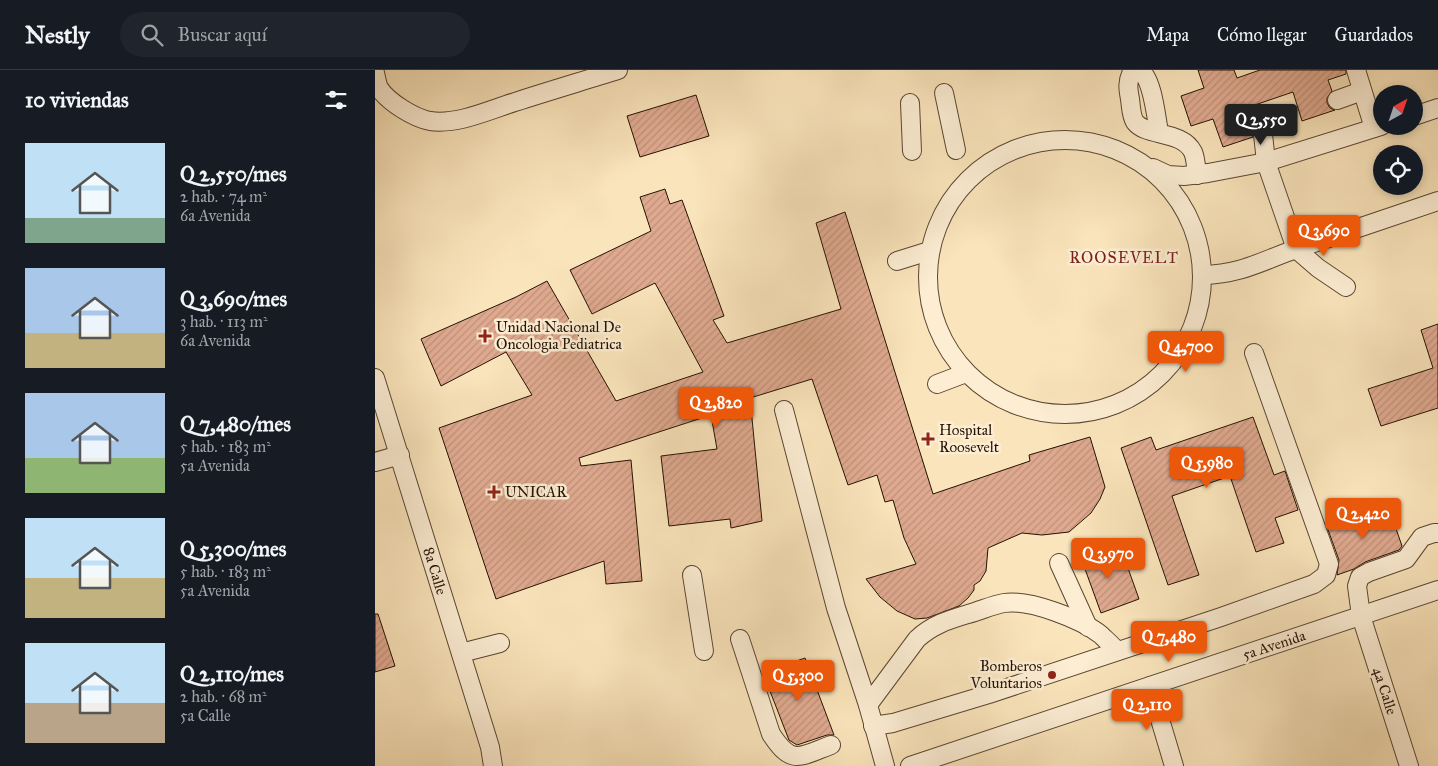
<!DOCTYPE html>
<html lang="es">
<meta charset="utf-8">
<style>
body{margin:0;font-family:"IM FELL Great Primer",serif;background:#20242c;color:#f1f3f6;height:100vh;display:flex;flex-direction:column;font-size:19px;white-space:nowrap}
*{box-sizing:border-box;margin:0}
p{font-size:16px;color:#9ea1a6}
.icon{flex:none;width:28px;height:28px;fill:none;stroke:currentColor;stroke-width:2;stroke-linecap:round;stroke-linejoin:round}
.map{position:relative;flex:1;overflow:hidden}
.side{display:flex;flex-direction:column;background:#171b24;width:375px}
.side>*{flex:none}
.needle{width:32px;rotate:40deg}
.buttons{position:absolute;left:998px;top:15px;display:grid;gap:10px}
.buttons a{display:grid;place-items:center;width:50px;height:50px;border-radius:50%;background:#171b24;box-shadow:0 2px 8px #0003;font-size:25px}
.price{position:absolute;translate:-50% -42px;padding:0 11px;border-radius:5px;background:#ea580c;color:#fff;font-size:16px;line-height:32px;filter:drop-shadow(0 1px 2px #0008)}
.price::after{content:'';position:absolute;left:50%;top:30px;width:15px;height:11px;margin-left:-8px;background:inherit;clip-path:polygon(0 0,100% 0,50% 100%)}
.price.current{background:#222;color:#fff}
ul{padding:0;list-style:none}
li{display:flex;align-items:center;gap:15px;height:125px;padding:0 25px}
li span{display:grid;place-items:center;flex:none;width:140px;height:100px;border-radius:0px;color:#555}
li>.icon{margin-inline-start:auto}
span .icon{width:60px;height:60px;fill:#fffc;stroke-width:1}
li b{font-size:21px}
h2{display:flex;justify-content:space-between;align-items:center;height:60px;padding:0 25px;font-size:21px}
header{display:flex;align-items:center;gap:30px;box-sizing:border-box;height:70px;padding:0 25px;background:#171b24;border-bottom:1px solid #363941}
header strong{font-size:24px}
nav{display:flex;gap:28px;margin-inline-start:auto;font-size:18px}
.search{width:350px;height:45px;background:#20242c;display:flex;align-items:center;gap:12px;box-sizing:border-box;padding:0 18px;border-radius:28px;color:#9ea1a6;font-size:19px}
main{display:flex;flex:1;min-height:0}
.map>svg:first-child{display:block}
</style>
<header>
<strong>Nestly</strong>
<div class="search"><svg class="icon" aria-label="search" viewBox="0 0 24 24"><circle cx="10" cy="10" r="6"/><path d="M15 15l6 6"/></svg>Buscar aquí</div>
<nav><a>Mapa</a><a>Cómo llegar</a><a>Guardados</a></nav>
</header>
<main>
<section class="side">
<h2>10 viviendas<svg class="icon" aria-label="filters" viewBox="0 0 24 24"><path d="M4 7h16M4 17h16"/><circle cx="9" cy="7" r="2"/><circle cx="15" cy="17" r="2"/></svg></h2>
<ul>
<li><span style="background:linear-gradient(#bfe0f5 75%,#7fa58c 0)"><svg class="icon" aria-label="home" viewBox="0 0 24 24"><path d="M3 11l9-7 9 7M6 9v11h12V9"/></svg></span><div><b>Q 2,550/mes</b><p>2 hab. · 74 m²</p><p>6a Avenida</p></div></li>
<li><span style="background:linear-gradient(#a9c7e8 65%,#c2b280 0)"><svg class="icon" aria-label="home" viewBox="0 0 24 24"><path d="M3 11l9-7 9 7M6 9v11h12V9"/></svg></span><div><b>Q 3,690/mes</b><p>3 hab. · 113 m²</p><p>6a Avenida</p></div></li>
<li><span style="background:linear-gradient(#a9c7e8 65%,#8fb573 0)"><svg class="icon" aria-label="home" viewBox="0 0 24 24"><path d="M3 11l9-7 9 7M6 9v11h12V9"/></svg></span><div><b>Q 7,480/mes</b><p>5 hab. · 183 m²</p><p>5a Avenida</p></div></li>
<li><span style="background:linear-gradient(#bfe0f5 60%,#c2b280 0)"><svg class="icon" aria-label="home" viewBox="0 0 24 24"><path d="M3 11l9-7 9 7M6 9v11h12V9"/></svg></span><div><b>Q 5,300/mes</b><p>5 hab. · 183 m²</p><p>5a Avenida</p></div></li>
<li><span style="background:linear-gradient(#bfe0f5 60%,#b9a48a 0)"><svg class="icon" aria-label="home" viewBox="0 0 24 24"><path d="M3 11l9-7 9 7M6 9v11h12V9"/></svg></span><div><b>Q 2,110/mes</b><p>2 hab. · 68 m²</p><p>5a Calle</p></div></li>
</ul>
</section>
<div class="map">
<svg width="1063" height="696" viewBox="0 0 1063 696">
<defs>
<pattern id="building-hatch" width="6" height="6" patternUnits="userSpaceOnUse" patternTransform="scale(1.25)"><rect width="6" height="6" fill="#dfa98f"/><path d="M-1 1l2-2M0 6l6-6M5 7l2-2" fill="none" stroke="#bf907a"/></pattern>
</defs>
<rect width="100%" height="100%" fill="#fae4bb"/>
<filter id="stains"><feTurbulence type="fractalNoise" baseFrequency=".004" numOctaves="4"/><feColorMatrix values="0 0 0 0 .2 0 0 0 0 .09 0 0 0 0 .02 0 0 0 .5 -.17"/></filter>
<radialGradient id="worn" r=".72"><stop offset=".6" stop-color="#630" stop-opacity="0"/><stop offset="1" stop-color="#630" stop-opacity=".3"/></radialGradient>
<g fill="url(#building-hatch)" stroke="#251203">
<path d="M823,0H859L862,8L885,0H971V4L953,10L957,21L952,28V33L955,38L960,40L927,51L918,22L871,38L876,53L878,67L848,77L838,49L816,56L806,26L829,18Z"/>
<path d="M321,25L334,66L265,87L252,46Z"/>
<path d="M290,119L295,134L307,130L349,246L338,250L352,273L466,239L441,153L470,142L558,424L655,391L654,385L715,367L730,417L725,429L716,443L694,462L667,465L647,463L613,478L611,501L605,511L599,515V520L593,528L584,536L552,548L540,549L522,541L505,527L491,509L541,494L529,468L518,430L510,432L502,405L473,415L437,309L375,328L387,451L356,458L355,449L294,456L286,386L342,379L336,345L204,388L206,396L256,390L267,511L231,514L229,491L121,529L64,358L157,325L131,282L66,316L46,269L141,227L172,211L241,331L328,302L280,213L217,244L195,200L276,161L265,127Z"/>
<path d="M1063,254V338L1006,356L993,319L1058,298L1046,260Z"/>
<path d="M878,347L899,405L910,401L923,440L900,448L909,473L881,482L855,406L797,426L824,505L793,515L746,378L776,367L781,380Z"/>
<path d="M1004,439L1009,453L1018,450L1027,476L1024,480L990,492L979,499L962,505L964,490L952,457Z"/>
<path d="M717,472L726,495L749,487L764,529L726,543L702,477Z"/>
<path d="M0,544H3L20,596L0,602Z"/>
<path d="M430,588L459,665H452L422,675L414,670L388,603Z"/>
</g>
<g fill="none" stroke-linecap="round" stroke-linejoin="round">
<defs>
<g id="minor">
<path d="M981,0L999,58"/>
<path d="M0,3C1,7 2,14 4,18C13,32 39,48 55,51C83,55 114,40 140,32C174,21 208,11 243,0"/>
<path d="M569,23L581,80"/>
<path d="M962,30L987,21"/>
<path d="M535,33L537,81"/>
<path d="M886,46L891,92L921,179L943,198L971,217"/>
<path d="M1039,46L1063,38"/>
<path d="M784,62C781,47 778,11 766,1L757,2C752,11 753,19 755,29C756,36 756,46 760,52C771,67 807,60 818,82C821,89 821,98 822,105"/>
<circle cx="690" cy="207" r="137"/>
<path d="M778,98L793,105L809,106L833,103L891,92L1006,56"/>
<path d="M522,191L554,181"/>
<path d="M828,205C868,204 888,190 924,178C970,162 1017,147 1063,131"/>
<path d="M0,308L115,677L118,696"/>
<path d="M562,314L591,303"/>
<path d="M409,340L461,538L493,635L510,696"/>
<path d="M0,392L25,385"/>
<path d="M684,493L713,557"/>
<path d="M317,505L329,581"/>
<path d="M365,569L396,664C417,696 424,687 456,675"/>
<path d="M86,583L125,573"/>
<path d="M775,616L799,696"/>
<path d="M493,635L542,569C557,555 573,550 593,544C605,541 617,535 629,533C654,529 706,549 726,565C731,570 737,575 742,581"/>
<path d="M498,656L518,653L614,624L846,547L939,514L951,505L954,494L879,283"/>
<path d="M535,696L1063,520"/>
<path d="M1034,696L986,546L982,516L985,507L994,502L1031,489L1047,467L1059,463H1063"/>
</g>
</defs>
<use href="#minor" stroke="#5a4631" stroke-width="20"/>
<use href="#minor" stroke="#fcedd3" stroke-width="18"/>
</g>
<g fill="#8f2418" stroke="#fcedd3" stroke-width="2">
<path d="M107.5 258.5h5v5h5v5h-5v5h-5v-5h-5v-5h5z"/>
<path d="M550.5 361.5h5v5h5v5h-5v5h-5v-5h-5v-5h5z"/>
<path d="M116.5 414.5h5v5h5v5h-5v5h-5v-5h-5v-5h5z"/>
<circle cx="677" cy="605" r="5"/>
</g>
<g text-anchor="middle" stroke-width="5" stroke-linejoin="round" paint-order="stroke">
<g font-size="15" fill="#251203" stroke="#fcedd3" text-anchor="start">
<text x="121" y="262">Unidad Nacional De<tspan x="121" dy="17">Oncologia Pediatrica</tspan></text>
<text x="564" y="365">Hospital<tspan x="564" dy="17">Roosevelt</tspan></text>
<text x="130" y="427">UNICAR</text>
<text x="667" y="601" text-anchor="end">Bomberos<tspan x="667" dy="17">Voluntarios</tspan></text>
</g>
<g font-size="15" fill="#251203" stroke="#fcedd3">
<text transform="translate(60 501) rotate(73)" y="5">8a Calle</text>
<text transform="translate(899 575) rotate(-18)" y="5">5a Avenida</text>
<text transform="translate(1010 621) rotate(72)" y="5">4a Calle</text>
</g>
<g font-size="16" letter-spacing="1" fill="#7a1f14" stroke="#fcedd3">
<text x="749" y="193">ROOSEVELT</text>
</g>
</g>
<rect width="100%" height="100%" filter="url(#stains)"/>
<rect width="100%" height="100%" fill="url(#worn)"/>
</svg>
<div class="buttons">
<a><svg class="needle" viewBox="-14 -14 28 28"><path d="M0-13l5 13h-10z" fill="#e53935"/><path d="M0 13l5-13h-10z" fill="#9ea1a6"/></svg></a>
<a><svg class="icon" aria-label="locate" viewBox="0 0 24 24"><circle cx="12" cy="12" r="6"/><path d="M12 2v4M12 18v4M2 12h4M18 12h4"/></svg></a>
</div>
<b class="price current" style="left:886px;top:76px">Q 2,550</b>
<b class="price" style="left:949px;top:187px">Q 3,690</b>
<b class="price" style="left:811px;top:303px">Q 4,700</b>
<b class="price" style="left:341px;top:359px">Q 2,820</b>
<b class="price" style="left:832px;top:419px">Q 5,980</b>
<b class="price" style="left:988px;top:470px">Q 2,420</b>
<b class="price" style="left:733px;top:510px">Q 3,970</b>
<b class="price" style="left:794px;top:593px">Q 7,480</b>
<b class="price" style="left:423px;top:632px">Q 5,300</b>
<b class="price" style="left:772px;top:661px">Q 2,110</b>
</div>
</main>
